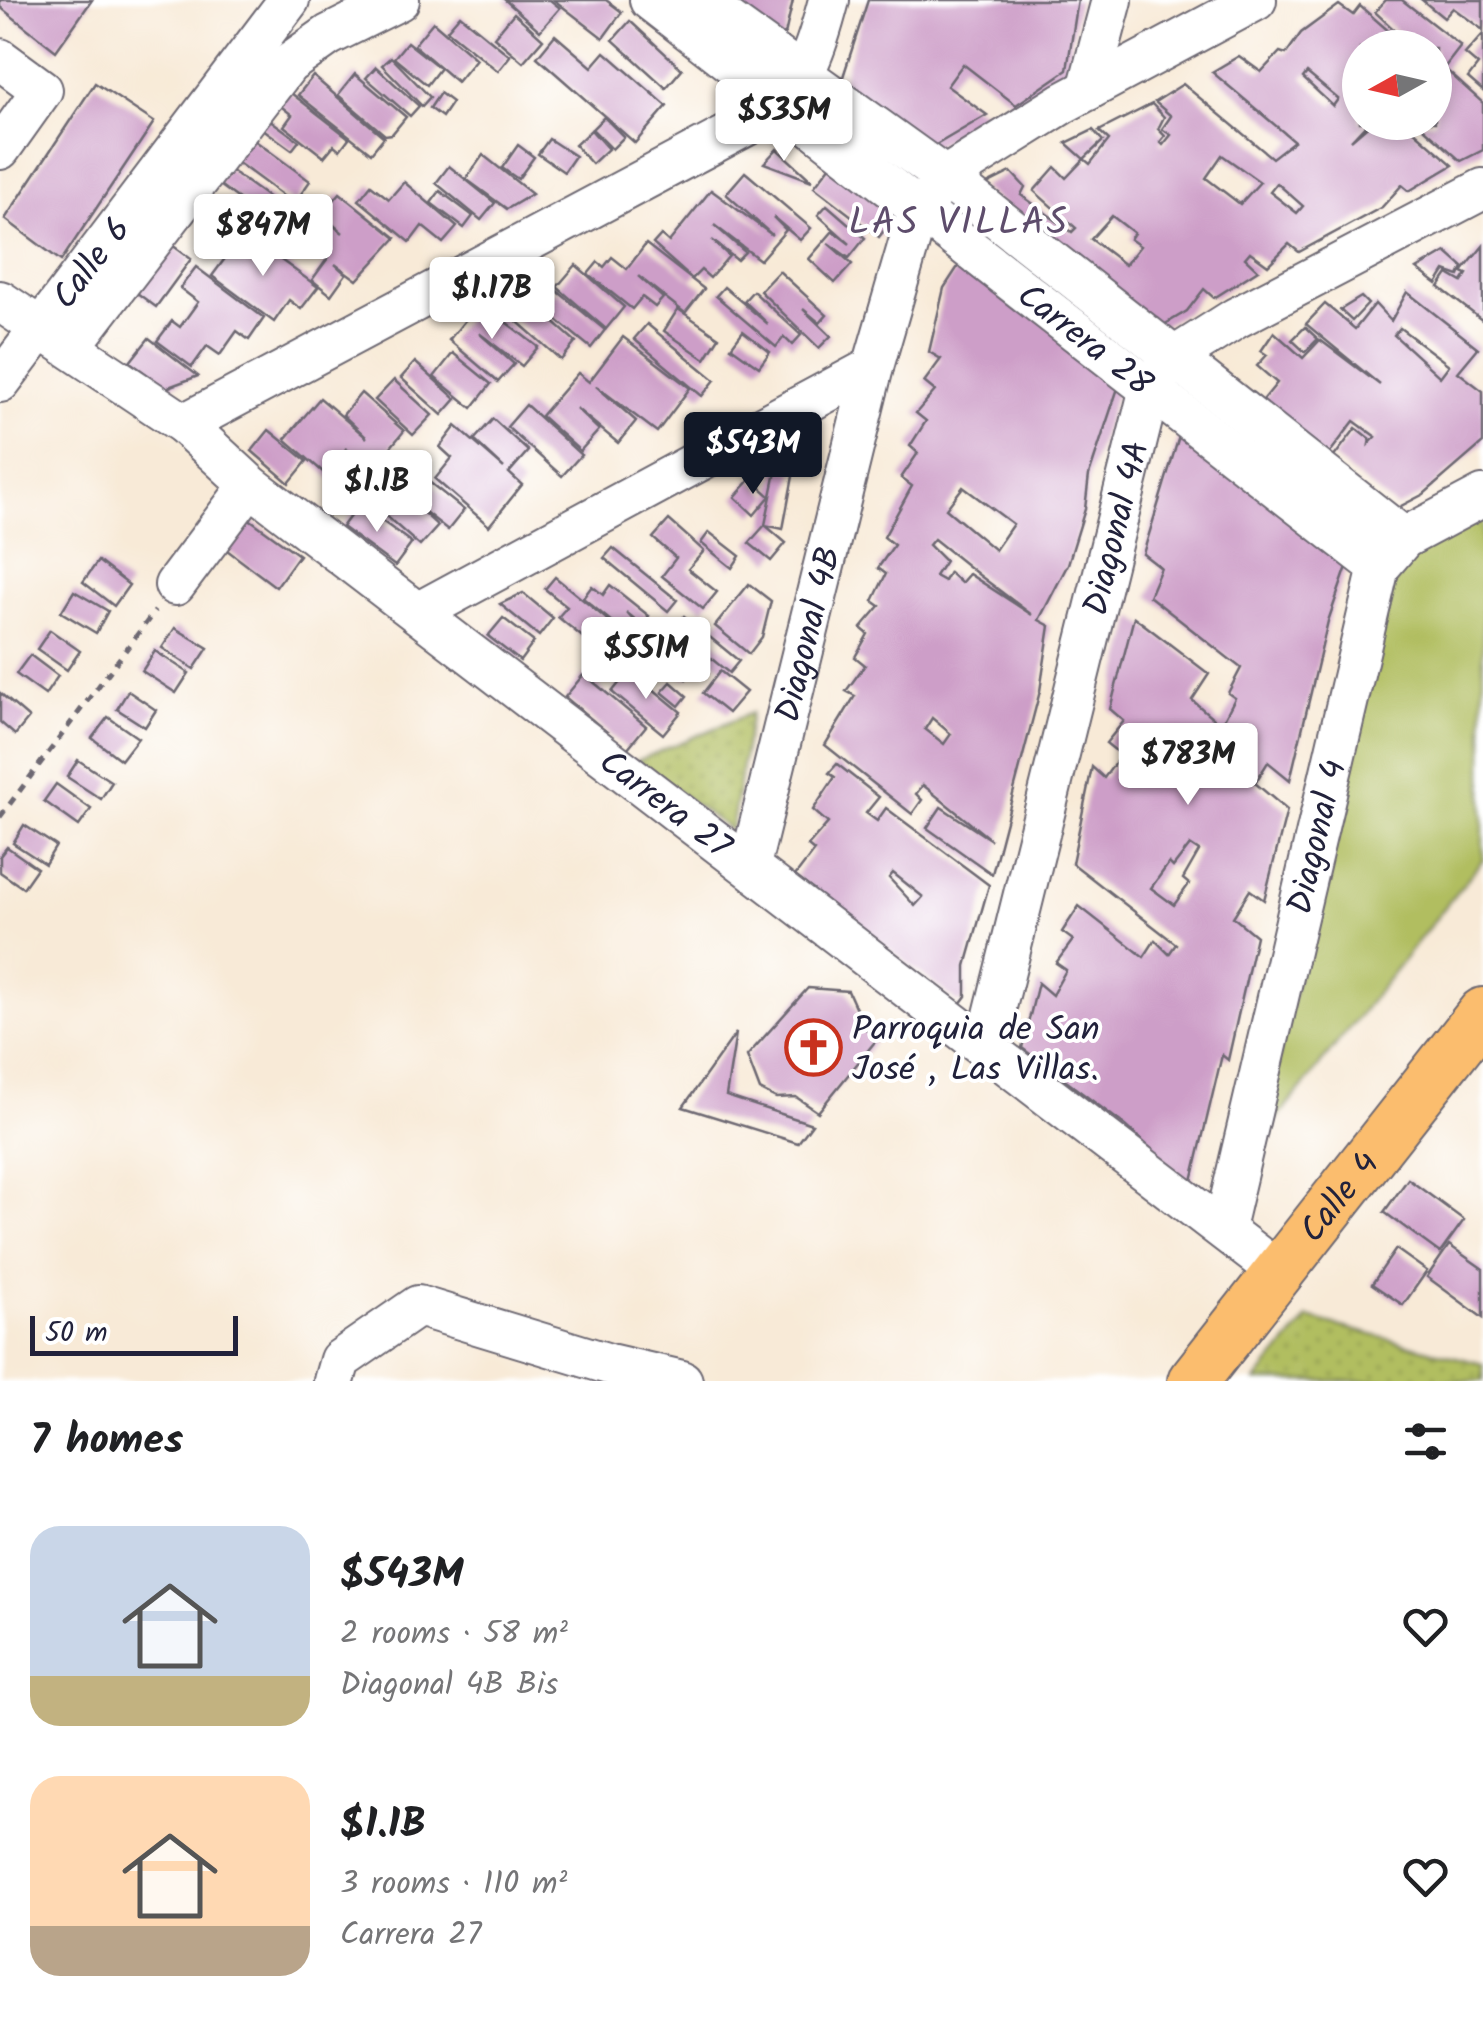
<!DOCTYPE html>
<meta charset="utf-8">
<style>
body{margin:0;font-family:Kalam,sans-serif;background:#f2f2f2;color:#202124;height:100vh;display:flex;flex-direction:column;font-size:38px;white-space:nowrap}
*{box-sizing:border-box;margin:0}
p{font-size:32px;color:#757577}
.icon{flex:none;width:55px;height:55px;fill:none;stroke:currentColor;stroke-width:2;stroke-linecap:round;stroke-linejoin:round}
.map{position:relative;height:1381px;overflow:hidden}
.sheet{display:flex;flex-direction:column;background:#fff;flex:1}
.sheet>*{flex:none}
.needle{width:65px;rotate:262deg}
.buttons{position:absolute;left:1342px;top:30px;display:grid;gap:20px}
.buttons a{display:grid;place-items:center;width:110px;height:110px;border-radius:50%;background:#fff;box-shadow:0 5px 15px #0003;font-size:50px}
.scale{position:absolute;left:30px;bottom:25px;width:208px;box-sizing:border-box;padding-left:10px;border:5px solid #22223b;border-top:0;font-size:28px;line-height:35px;white-space:nowrap;color:#22223b;-webkit-text-stroke:8px #fff;paint-order:stroke}
.price{position:absolute;translate:-50% -85px;padding:0 22px;border-radius:10px;background:#fff;color:#222;font-size:32px;line-height:65px;filter:drop-shadow(0 2px 5px #0008)}
.price::after{content:'';position:absolute;left:50%;top:60px;width:30px;height:22px;margin-left:-15px;background:inherit;clip-path:polygon(0 0,100% 0,50% 100%)}
.price.current{background:#111827;color:#fff}
ul{padding:0;list-style:none}
li{display:flex;align-items:center;gap:30px;height:250px;padding:0 30px}
li span{display:grid;place-items:center;flex:none;width:280px;height:200px;border-radius:30px;color:#555}
li>.icon{margin-inline-start:auto}
span .icon{width:120px;height:120px;fill:#fffc;stroke-width:1}
li b{font-size:42px}
h2{display:flex;justify-content:space-between;align-items:center;height:120px;padding:0 30px;font-size:42px}
.map>svg:first-child{display:block}
</style>
<div class="map">
<svg width="1483" height="1381" viewBox="0 0 1483 1381">
<defs>
<pattern id="grass-dots" width="8" height="8" patternUnits="userSpaceOnUse" patternTransform="scale(2.5)"><rect width="8" height="8" fill="#b1be60"/><path d="M2 2h.1M6 6h.1" fill="none" stroke="#98a354" stroke-width="1.8" stroke-linecap="round"/></pattern>
</defs>
<rect width="100%" height="100%" fill="#fff"/>
<filter id="ink" filterUnits="userSpaceOnUse"><feTurbulence type="fractalNoise" baseFrequency=".01" numOctaves="2"/><feDisplacementMap in="SourceGraphic" scale="20" xChannelSelector="R" yChannelSelector="G"/><feConvolveMatrix kernelMatrix="1 2 1 2 8 2 1 2 1" color-interpolation-filters="sRGB"/></filter>
<filter id="wash" filterUnits="userSpaceOnUse"><feTurbulence type="fractalNoise" baseFrequency=".0048" numOctaves="4" result="noise"/><feDisplacementMap in="SourceGraphic" scale="40" xChannelSelector="R" yChannelSelector="G"/><feGaussianBlur stdDeviation="2.25" result="paint"/><feColorMatrix in="noise" values="0 0 0 0 0 0 0 0 0 0 0 0 0 0 0 0 0 1.4 0 .05"/><feComposite in="paint" operator="in"/></filter>
<g filter="url(#wash)">
<rect width="100%" height="100%" fill="#f8ead7"/>
<g fill="url(#grass-dots)" stroke="#6a704e" stroke-width="2.5">
<path d="M751,713L731,831L636,761Z"/>
<path d="M1308,1318L1483,1364V1381H1256Z"/>
</g>
<path fill="#b1be60" stroke="#6a704e" stroke-width="2.5" d="M1483,512V859L1258,1143L1390,588L1423,544Z"/>
<g id="blocks">
<g fill="#cd9ec8" fill-rule="evenodd">
<path d="M0,0H92L56,51L0,7Z"/>
<path d="M505,0H550L560,8L540,31Z"/>
<path d="M554,0H606L622,12L603,38Z"/>
<path d="M730,0H793L783,43Z"/>
<path d="M868,0H1078L1067,70L1016,105L963,64L947,86L987,115L929,149L841,83Z"/>
<path d="M1386,0H1402L1461,46L1444,68L1483,103V150L1461,161L1417,122H1435V48H1360V122H1368L1351,140L1372,122H1404L1453,165L1409,191L1402,185L1382,207L1299,252L1289,244L1268,265L1250,252L1245,258L1258,270L1214,298L1204,289L1187,311L1157,329L981,187L1011,172L1025,187L1021,195L1072,232L1076,228L1034,191L1055,167L1066,178L1084,159L1066,143L1093,130L1103,141L1084,159L1090,164L1109,140L1099,131L1152,104L1164,117L1158,129L1165,136L1160,142L1163,145L1171,135L1162,129L1171,116L1155,102L1183,84L1272,158L1294,141L1212,72L1239,56L1261,72L1280,52L1286,54L1301,33L1339,5L1353,15L1360,6L1399,40L1402,37L1375,12ZM1307,73L1338,99L1333,106L1303,78ZM1222,155L1260,182L1240,204L1206,178ZM1277,183L1303,206L1297,213L1270,192ZM1112,216L1134,233L1130,239L1140,246L1125,265L1091,239Z"/>
<path d="M1422,0H1483V30L1453,8L1444,18Z"/>
<path d="M514,13L543,39L523,62L494,37Z"/>
<path d="M460,15L510,56L498,71L447,30Z"/>
<path d="M630,21L682,69L666,88L613,40Z"/>
<path d="M433,22L476,59L457,82L414,45Z"/>
<path d="M1483,34V91L1468,78L1478,65L1465,54Z"/>
<path d="M555,35L592,67L605,52L667,106L635,143L537,57Z"/>
<path d="M407,42L440,68L427,85L394,58Z"/>
<path d="M391,57L430,97L422,106L382,65Z"/>
<path d="M376,67L419,106L410,116L366,78Z"/>
<path d="M355,74L406,117L392,134L385,135L338,95Z"/>
<path d="M313,76L384,137L371,153L298,95Z"/>
<path d="M95,83L154,122L61,261L5,219Z"/>
<path d="M287,90L349,138L340,150L334,145L324,157L284,126L292,115L277,103Z"/>
<path d="M440,93L452,102L442,117L430,108Z"/>
<path d="M266,117L299,141L292,150L259,126Z"/>
<path d="M604,117L624,137L612,149L592,129Z"/>
<path d="M591,130L608,149L592,164L575,145Z"/>
<path d="M246,134L310,181L294,204L230,157Z"/>
<path d="M549,139L575,156L564,172L538,154Z"/>
<path d="M518,145L534,157L518,179L502,168Z"/>
<path d="M777,149L812,181L764,163Z"/>
<path d="M483,155L532,194L507,209L466,179Z"/>
<path d="M831,165L896,215L879,237L814,187Z"/>
<path d="M449,166L495,203L481,220L436,183Z"/>
<path d="M227,168L273,201L262,216L217,183Z"/>
<path d="M745,172L811,228L800,240L773,217L786,230L760,260L714,225L745,252L737,260L712,240L729,256L710,278L701,270L692,279L653,244L661,235L669,242L711,190L772,235L726,194Z"/>
<path d="M404,182L457,227L443,243L422,226L410,242L359,200L371,185L389,199Z"/>
<path d="M440,191L473,216L464,228L431,203Z"/>
<path d="M340,193L396,238L357,280L335,264L346,274L331,295L312,280L328,258L302,238L319,215L343,233L322,215Z"/>
<path d="M827,205L865,238L849,258L828,243L852,264L835,283L809,259L833,231L850,244L818,215Z"/>
<path d="M244,233L318,287L301,309L289,300L274,322L212,276Z"/>
<path d="M646,244L704,289L685,313L638,276L663,298L655,307L642,297L632,309L588,274L598,262L604,267L612,257L627,269Z"/>
<path d="M172,245L191,259L156,307L137,293Z"/>
<path d="M1483,246V321L1439,287L1448,274L1462,282L1467,274L1462,272Z"/>
<path d="M1446,252L1463,267L1459,276L1445,271L1437,284L1417,269Z"/>
<path d="M963,259L1120,382L1089,475L1085,509L1068,564L1039,620L1050,626L1040,691L992,874L927,828L941,807L991,840L923,785L916,794L922,800L912,814L825,745L855,696L846,691L865,665L855,657L868,634L861,628L880,606L873,601L886,574L878,568L894,545L884,537L912,486L901,478L918,453L910,446L926,421L916,413L935,391L924,382L941,359L929,352L944,288ZM963,487L1013,524L995,550L946,509ZM934,539L979,575L1032,615L969,574L961,583L949,572L944,581L935,576L945,561L929,545ZM932,718L951,734L944,744L925,729Z"/>
<path d="M576,265L624,307L606,329L557,287Z"/>
<path d="M196,267L264,318L249,340L237,331L220,355L207,346L192,367L157,341L172,321L180,327L198,302L180,288Z"/>
<path d="M779,271L827,315L820,323L803,309L831,336L819,348L760,291Z"/>
<path d="M724,287L768,324L744,301L753,291L801,335L792,345L784,337L776,347L716,296Z"/>
<path d="M556,290L605,330L591,348L542,308Z"/>
<path d="M518,291L576,342L561,360L503,309Z"/>
<path d="M1407,292L1478,348L1458,372L1483,391V443L1424,494L1397,508L1333,458L1356,428L1370,439L1369,444L1376,437L1354,421L1325,459L1259,405L1277,383L1257,366L1267,355L1261,351L1274,332L1303,358L1320,340L1380,385L1306,324L1325,304L1355,329L1375,304L1391,321ZM1400,328L1449,365L1440,377L1394,335Z"/>
<path d="M1361,297L1368,304L1352,321L1340,310Z"/>
<path d="M480,302L538,347L522,366L479,333L514,364L498,382L449,340Z"/>
<path d="M678,309L719,337L705,359L664,331Z"/>
<path d="M647,324L715,380L702,396L634,339Z"/>
<path d="M1305,327L1318,339L1305,352L1292,340Z"/>
<path d="M743,331L770,352L759,367L731,347Z"/>
<path d="M623,337L690,388L657,432L596,386L636,421L618,443L576,408L599,430L580,451L541,416L578,373L589,382Z"/>
<path d="M149,338L198,376L166,388L130,362Z"/>
<path d="M453,353L491,384L472,408L434,377Z"/>
<path d="M415,362L456,399L442,415L401,378Z"/>
<path d="M394,380L432,415L413,435L375,400Z"/>
<path d="M361,393L404,431L386,453L394,460L380,477L345,448L367,469L346,492L285,439L320,398L367,438L343,415Z"/>
<path d="M526,405L581,455L562,476L507,427Z"/>
<path d="M493,419L528,451L509,473L522,485L489,526L435,479L452,458L440,447L456,426L504,468L474,440Z"/>
<path d="M269,430L307,461L289,483L252,451Z"/>
<path d="M1180,433L1349,561L1328,621L1290,780L1268,762L1255,783L1287,810L1264,900L1250,890L1233,917L1256,936L1228,1060L1222,1055L1191,1185L1126,1126L1022,1048L1038,983L1052,995L1066,970L1056,963L1073,940L1062,932L1079,906L1144,957L1155,940L1169,954L1176,944L1072,863L1092,767L1104,778L1121,755L1106,743L1124,721L1110,709L1134,617L1209,674L1192,700L1221,725L1235,698L1228,693L1241,668L1149,596L1161,568L1143,554ZM1190,845L1199,851L1183,879L1189,884L1174,905L1151,888L1169,863L1173,867Z"/>
<path d="M408,465L464,510L448,530L406,497L438,526L420,546L375,506Z"/>
<path d="M777,467L794,471L783,529L765,525L786,543L771,561L749,543L765,525Z"/>
<path d="M751,479L770,496L754,515L735,497Z"/>
<path d="M359,504L412,543L395,566L342,527Z"/>
<path d="M241,513L299,555L276,587L219,544Z"/>
<path d="M669,520L704,551L688,569L717,592L703,609L662,576L676,558L653,538Z"/>
<path d="M709,532L740,556L732,568L701,543Z"/>
<path d="M613,548L677,600L668,611L604,558Z"/>
<path d="M98,561L129,585L114,606L83,582Z"/>
<path d="M555,577L626,635L607,657L558,617L567,607L545,589Z"/>
<path d="M749,584L771,601L762,637L749,654L715,626Z"/>
<path d="M610,585L649,616L642,625L626,612L633,620L624,632L583,598L592,586L603,595Z"/>
<path d="M74,591L108,611L96,633L61,612Z"/>
<path d="M523,593L553,618L539,636L500,604Z"/>
<path d="M684,616L739,661L729,673L674,628Z"/>
<path d="M503,618L534,642L520,661L488,636Z"/>
<path d="M175,628L208,648L194,669L162,648Z"/>
<path d="M50,630L80,651L67,670L37,649Z"/>
<path d="M658,636L696,666L686,679L647,649Z"/>
<path d="M155,651L189,673L176,693L142,671Z"/>
<path d="M30,655L58,676L45,695L16,674Z"/>
<path d="M630,670L681,712L663,734L612,692Z"/>
<path d="M720,671L746,692L728,713L703,693Z"/>
<path d="M584,674L646,726L627,749L565,697Z"/>
<path d="M671,682L687,696L679,706L662,692Z"/>
<path d="M128,691L156,710L145,727L117,709Z"/>
<path d="M0,693L29,718L15,735L0,722Z"/>
<path d="M108,717L138,738L121,760L92,738Z"/>
<path d="M78,760L112,782L101,799L67,777Z"/>
<path d="M837,764L879,797L866,813L877,821L886,808L989,885L966,966V996L960,1004L795,876L814,851L808,846L828,823L813,810L835,777L829,773ZM893,873L923,897L915,906L889,878Z"/>
<path d="M56,784L91,809L79,826L44,801Z"/>
<path d="M24,825L56,846L45,864L13,843Z"/>
<path d="M7,847L37,868L23,888L0,872V856Z"/>
<path d="M808,988L848,991L865,1029L882,1033L818,1112L796,1097L776,1098L760,1090L747,1056Z"/>
<path d="M736,1033L726,1096L812,1124L798,1143L683,1107Z"/>
<path d="M1408,1179L1464,1220L1440,1253L1384,1212Z"/>
<path d="M1449,1245L1483,1269V1318L1427,1277Z"/>
<path d="M1396,1249L1427,1271L1403,1305L1372,1284Z"/>
</g>
</g>
</g>
<g filter="url(#ink)">
<use href="#blocks" fill-opacity="0" stroke="#6d6872" stroke-width="2.5"/>
<g fill="none" stroke-linecap="round" stroke-linejoin="round">
<defs>
<g id="minor">
<path id="s1" d="M650,0L1379,567"/>
<path d="M699,0L945,177L1404,538"/>
<path d="M0,59L42,90L0,149"/>
<path d="M1088,90L1112,0"/>
<path id="s2" d="M0,301L184,424L250,485L1281,1274"/>
<path d="M70,347L288,64L329,35L399,0"/>
<path id="s3" d="M0,382L289,0"/>
<path d="M184,424L766,115C806,85 817,46 829,0"/>
<path d="M175,585L250,485"/>
<path d="M419,612L873,367"/>
<path id="s4" d="M750,865L873,367L918,212L945,177L1063,103L1256,0"/>
<path id="s5" d="M986,1047L1150,388L1173,358L1236,318L1483,189"/>
<path id="s6" d="M1224,1228L1379,567L1404,538L1483,496"/>
<path d="M334,1381L340,1360L418,1306L609,1364L682,1381"/>
</g>
<g id="major">
<path id="s7" d="M1193,1381L1483,1013"/>
</g>
</defs>
<use href="#minor" stroke="#6d6872" stroke-width="44"/>
<use href="#major" stroke="#6d6872" stroke-width="54"/>
<path stroke="#6d6872" stroke-width="5" stroke-dasharray="8 8" stroke-linecap="butt" d="M0,817L155,611"/>
<use href="#minor" stroke="#fff" stroke-width="40"/>
<use href="#major" stroke="#fbbd6e" stroke-width="50"/>
</g>
</g>
<defs>
<symbol id="church-ring" viewBox="-11 -11 22 22"><circle r="9.5" fill="#fff" stroke="#c8321e" stroke-width="1.5"/><path d="M-1.2-6h2.4v3.5h3.3v2.4h-3.3V6h-2.4V-.1h-3.3v-2.4h3.3Z" fill="#c8321e"/></symbol>
</defs>
<g fill-rule="evenodd">
<use href="#church-ring" x="782" y="1016" width="63" height="63"/>
</g>
<g text-anchor="middle" stroke-width="8" stroke-linejoin="round" paint-order="stroke">
<g font-size="35" fill="#22223b" stroke="#fff">
<text dy="12" stroke="none"><textPath href="#s3" startOffset="150">Calle 6</textPath></text>
<text dy="12" stroke="none"><textPath href="#s1" startOffset="552">Carrera 28</textPath></text>
<text dy="12" stroke="none"><textPath href="#s5" startOffset="535">Diagonal 4A</textPath></text>
<text dy="12" stroke="none"><textPath href="#s4" startOffset="238">Diagonal 4B</textPath></text>
<text dy="12" stroke="none"><textPath href="#s2" startOffset="835">Carrera 27</textPath></text>
<text dy="12" stroke="none"><textPath href="#s6" startOffset="402">Diagonal 4</textPath></text>
<text dy="12" stroke="none"><textPath href="#s7" startOffset="235">Calle 4</textPath></text>
</g>
<g font-size="35" fill="#22223b" stroke="#fff" text-anchor="start">
<text x="852" y="1040">Parroquia de San<tspan x="852" dy="40">José , Las Villas.</tspan></text>
</g>
<g font-size="38" letter-spacing="2.5" fill="#5e4d6c" stroke="#fff">
<text x="959" y="234">LAS VILLAS</text>
</g>
</g>
</svg>
<div class="buttons">
<a><svg class="needle" viewBox="-14 -14 28 28"><path d="M0-13l5 13h-10z" fill="#e53935"/><path d="M0 13l5-13h-10z" fill="#757577"/></svg></a>
</div>
<div class="scale">50 m</div>
<b class="price" style="left:784px;top:164px">$535M</b>
<b class="price" style="left:263px;top:279px">$847M</b>
<b class="price" style="left:492px;top:342px">$1.17B</b>
<b class="price current" style="left:753px;top:497px">$543M</b>
<b class="price" style="left:377px;top:535px">$1.1B</b>
<b class="price" style="left:646px;top:702px">$551M</b>
<b class="price" style="left:1188px;top:808px">$783M</b>
</div>
<section class="sheet">
<h2>7 homes<svg class="icon" aria-label="filters" viewBox="0 0 24 24"><path d="M4 7h16M4 17h16"/><circle cx="9" cy="7" r="2"/><circle cx="15" cy="17" r="2"/></svg></h2>
<ul>
<li><span style="background:linear-gradient(#c9d6e8 75%,#c2b280 0)"><svg class="icon" aria-label="home" viewBox="0 0 24 24"><path d="M3 11l9-7 9 7M6 9v11h12V9"/></svg></span><div><b>$543M</b><p>2 rooms · 58 m²</p><p>Diagonal 4B Bis</p></div><svg class="icon" aria-label="heart" viewBox="0 0 24 24"><path d="M12 20l-8-8c-3-5 5-10 8-4 3-6 11-1 8 4z"/></svg></li>
<li><span style="background:linear-gradient(#ffd9b3 75%,#b9a48a 0)"><svg class="icon" aria-label="home" viewBox="0 0 24 24"><path d="M3 11l9-7 9 7M6 9v11h12V9"/></svg></span><div><b>$1.1B</b><p>3 rooms · 110 m²</p><p>Carrera 27</p></div><svg class="icon" aria-label="heart" viewBox="0 0 24 24"><path d="M12 20l-8-8c-3-5 5-10 8-4 3-6 11-1 8 4z"/></svg></li>
</ul>
</section>
